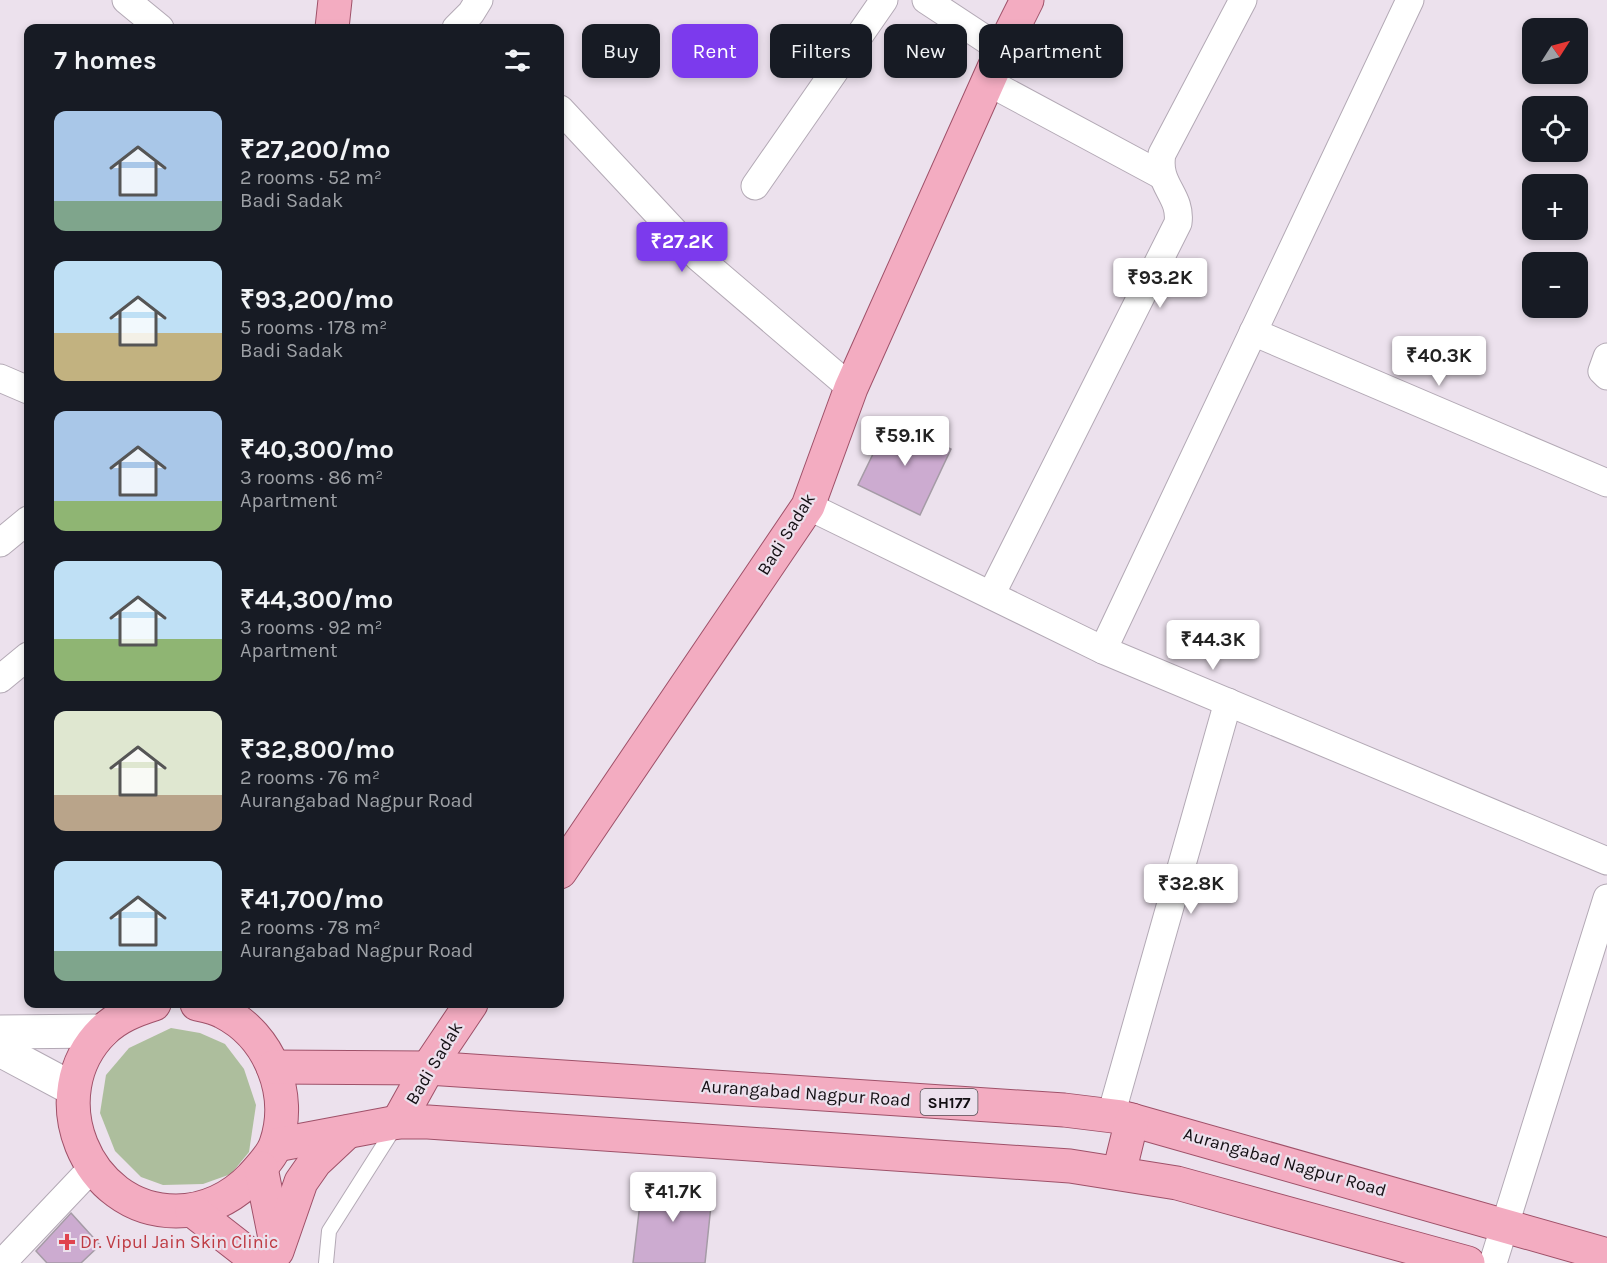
<!DOCTYPE html>
<meta charset="utf-8">
<style>
body{margin:0;font-family:Karla,sans-serif;background:#242831;color:#f1f3f6;height:100vh;display:flex;flex-direction:column;font-size:22px;white-space:nowrap}
*{box-sizing:border-box;margin:0}
p{font-size:20px;color:#9ea1a6}
.icon{flex:none;width:33px;height:33px;fill:none;stroke:currentColor;stroke-width:2;stroke-linecap:round;stroke-linejoin:round}
.map{position:relative;flex:1;overflow:hidden}
.details{position:absolute;left:24px;top:24px;width:540px;height:984px;display:flex;flex-direction:column;background:#171b24;border-radius:12px;box-shadow:0 3px 9px #0003}
.details>*{flex:none}
.banner{position:absolute;left:582px;top:24px;width:570px;height:54px;display:flex;gap:12px}
.needle{width:39px;rotate:54deg}
.tools{position:absolute;left:1522px;top:18px;display:grid;gap:12px}
.tools a{display:grid;place-items:center;width:66px;height:66px;border-radius:12px;background:#171b24;box-shadow:0 3px 9px #0003;font-size:30px}
.price{position:absolute;translate:-50% -51px;padding:0 14px;border-radius:6px;background:#fff;color:#222;font-size:20px;line-height:39px;filter:drop-shadow(0 2px 3px #0008)}
.price::after{content:'';position:absolute;left:50%;top:36px;width:18px;height:14px;margin-left:-9px;background:inherit;clip-path:polygon(0 0,100% 0,50% 100%)}
.price.on{background:#7c3aed;color:#fff}
ul{padding:0;list-style:none}
li{display:flex;align-items:center;gap:18px;height:150px;padding:0 30px}
li span{display:grid;place-items:center;flex:none;width:168px;height:120px;border-radius:12px;color:#555}
li>.icon{margin-inline-start:auto}
span .icon{width:72px;height:72px;fill:#fffc;stroke-width:1}
li b{font-size:26px}
h2{display:flex;justify-content:space-between;align-items:center;height:72px;padding:0 30px;font-size:26px}
.chip{padding:0 21px;border-radius:12px;background:#171b24;box-shadow:0 3px 9px #0003;font-size:21px;line-height:54px}
.chip.on{background:#7c3aed;color:#fff}
.map>svg:first-child{display:block}
</style>
<div class="map">
<svg width="1607" height="1263" viewBox="0 0 1607 1263">
<rect width="100%" height="100%" fill="#ece1ed"/>
<path fill="#adbe9d" d="M171,1028L200,1033L225,1044L244,1069L256,1105L249,1152L231,1174L203,1184L163,1185L141,1177L115,1151L100,1113L106,1075L129,1048Z"/>
<g fill="#ccabd0" stroke="#a59ba6" stroke-width="1.5">
<path d="M890,419L951,449L920,515L858,485Z"/>
<path d="M643,1178L713,1186L705,1263H633Z"/>
<path d="M71,1213L100,1245L81,1263H47L36,1251Z"/>
</g>
<g fill="none" stroke-linecap="round" stroke-linejoin="round">
<defs>
<path id="service" d="M326,1263L329,1231L395,1127"/>
<g id="minor">
<path d="M126,0L160,28"/>
<path d="M926,0L1002,50"/>
<path d="M456,28L471,13L479,0"/>
<path d="M988,82L1161,175"/>
<path d="M560,109L699,258L851,388"/>
<path d="M755,186L884,0"/>
<path d="M1253,332L1607,483"/>
<path d="M1607,357L1602,371L1607,376"/>
<path d="M0,378L28,390"/>
<path d="M808,506L1103,650L1607,861"/>
<path d="M0,543L28,520"/>
<path d="M991,595L1178,223C1182,195 1156,185 1162,154L1243,0"/>
<path d="M1103,650L1410,0"/>
<path d="M0,679L28,656"/>
<path d="M1111,1115L1228,702"/>
<path d="M2,1263L92,1168"/>
<path d="M1493,1263L1607,898"/>
</g>
<g id="secondary">
<path d="M0,1032L103,1031"/>
<path d="M0,1050L73,1089"/>
</g>
<g id="primary">
<path d="M332,28L335,0"/>
<path d="M560,872L808,506L851,388L1002,50L1027,0"/>
<path d="M154,1004C135,1010 117,1017 103,1031C39,1094 85,1211 176,1211C205,1211 232,1198 252,1177C260,1168 272,1156 276,1144C293,1094 270,1036 223,1012C216,1008 206,1006 197,1004"/>
<path d="M273,1067L428,1068L1064,1110L1121,1117L1607,1255"/>
<path d="M398,1122L428,1068L471,1004"/>
<path d="M276,1145L398,1122H428L1070,1166L1177,1183L1468,1263"/>
<path d="M261,1168L277,1248"/>
<path d="M1119,1173L1132,1120"/>
<path d="M192,1210L260,1263"/>
<path d="M277,1251L301,1182L315,1162L347,1132"/>
</g>
</defs>
<use href="#service" stroke="#b3a9b5" stroke-width="16"/>
<use href="#minor" stroke="#b3a9b5" stroke-width="29"/>
<use href="#secondary" stroke="#b3a9b5" stroke-width="35"/>
<use href="#primary" stroke="#9f5169" stroke-width="35"/>
<use href="#service" stroke="#fff" stroke-width="14"/>
<use href="#minor" stroke="#fff" stroke-width="27"/>
<use href="#secondary" stroke="#fff" stroke-width="33"/>
<use href="#primary" stroke="#f3acc1" stroke-width="33"/>
</g>
<path fill="#e0444e" stroke="#ece1ed" stroke-width="2" d="M64 1233h6v6h6v6h-6v6h-6v-6h-6v-6h6z"/>
<g text-anchor="middle" stroke-width="4.5" stroke-linejoin="round" paint-order="stroke">
<rect fill="#ece1ed" stroke="#544e54" stroke-width="1.5" x="920.5" y="1089" width="57" height="26" rx="4.5"/>
<g font-size="16" font-weight="bold" fill="#130f13">
<text x="949" y="1108">SH177</text>
</g>
<g font-size="18" fill="#130f13" stroke="#ece1ed">
<text transform="translate(786 534) rotate(-58)" y="6">Badi Sadak</text>
<text transform="translate(434 1063) rotate(-59)" y="6">Badi Sadak</text>
<text transform="translate(806 1093) rotate(4)" y="6">Aurangabad Nagpur Road</text>
<text transform="translate(1285 1162) rotate(16)" y="6">Aurangabad Nagpur Road</text>
</g>
<g font-size="18" fill="#be3a42" stroke="#ece1ed" text-anchor="start">
<text x="80" y="1248">Dr. Vipul Jain Skin Clinic</text>
</g>
</g>
</svg>
<div class="tools">
<a><svg class="needle" viewBox="-14 -14 28 28"><path d="M0-13l5 13h-10z" fill="#e53935"/><path d="M0 13l5-13h-10z" fill="#9ea1a6"/></svg></a>
<a><svg class="icon" aria-label="locate" viewBox="0 0 24 24"><circle cx="12" cy="12" r="6"/><path d="M12 2v4M12 18v4M2 12h4M18 12h4"/></svg></a>
<a>+</a>
<a>−</a>
</div>
<b class="price on" style="left:682px;top:273px">₹27.2K</b>
<b class="price" style="left:1160px;top:309px">₹93.2K</b>
<b class="price" style="left:1439px;top:387px">₹40.3K</b>
<b class="price" style="left:905px;top:467px">₹59.1K</b>
<b class="price" style="left:1213px;top:671px">₹44.3K</b>
<b class="price" style="left:1191px;top:915px">₹32.8K</b>
<b class="price" style="left:673px;top:1223px">₹41.7K</b>
<div class="banner">
<a class="chip">Buy</a>
<a class="chip on">Rent</a>
<a class="chip">Filters</a>
<a class="chip">New</a>
<a class="chip">Apartment</a>
</div>
<section class="details">
<h2>7 homes<svg class="icon" aria-label="filters" viewBox="0 0 24 24"><path d="M4 7h16M4 17h16"/><circle cx="9" cy="7" r="2"/><circle cx="15" cy="17" r="2"/></svg></h2>
<ul>
<li><span style="background:linear-gradient(#a9c7e8 75%,#7fa58c 0)"><svg class="icon" aria-label="home" viewBox="0 0 24 24"><path d="M3 11l9-7 9 7M6 9v11h12V9"/></svg></span><div><b>₹27,200/mo</b><p>2 rooms · 52 m²</p><p>Badi Sadak</p></div></li>
<li><span style="background:linear-gradient(#bfe0f5 60%,#c2b280 0)"><svg class="icon" aria-label="home" viewBox="0 0 24 24"><path d="M3 11l9-7 9 7M6 9v11h12V9"/></svg></span><div><b>₹93,200/mo</b><p>5 rooms · 178 m²</p><p>Badi Sadak</p></div></li>
<li><span style="background:linear-gradient(#a9c7e8 75%,#8fb573 0)"><svg class="icon" aria-label="home" viewBox="0 0 24 24"><path d="M3 11l9-7 9 7M6 9v11h12V9"/></svg></span><div><b>₹40,300/mo</b><p>3 rooms · 86 m²</p><p>Apartment</p></div></li>
<li><span style="background:linear-gradient(#bfe0f5 65%,#8fb573 0)"><svg class="icon" aria-label="home" viewBox="0 0 24 24"><path d="M3 11l9-7 9 7M6 9v11h12V9"/></svg></span><div><b>₹44,300/mo</b><p>3 rooms · 92 m²</p><p>Apartment</p></div></li>
<li><span style="background:linear-gradient(#dfe7d0 70%,#b9a48a 0)"><svg class="icon" aria-label="home" viewBox="0 0 24 24"><path d="M3 11l9-7 9 7M6 9v11h12V9"/></svg></span><div><b>₹32,800/mo</b><p>2 rooms · 76 m²</p><p>Aurangabad Nagpur Road</p></div></li>
<li><span style="background:linear-gradient(#bfe0f5 75%,#7fa58c 0)"><svg class="icon" aria-label="home" viewBox="0 0 24 24"><path d="M3 11l9-7 9 7M6 9v11h12V9"/></svg></span><div><b>₹41,700/mo</b><p>2 rooms · 78 m²</p><p>Aurangabad Nagpur Road</p></div></li>
</ul>
</section>
</div>
